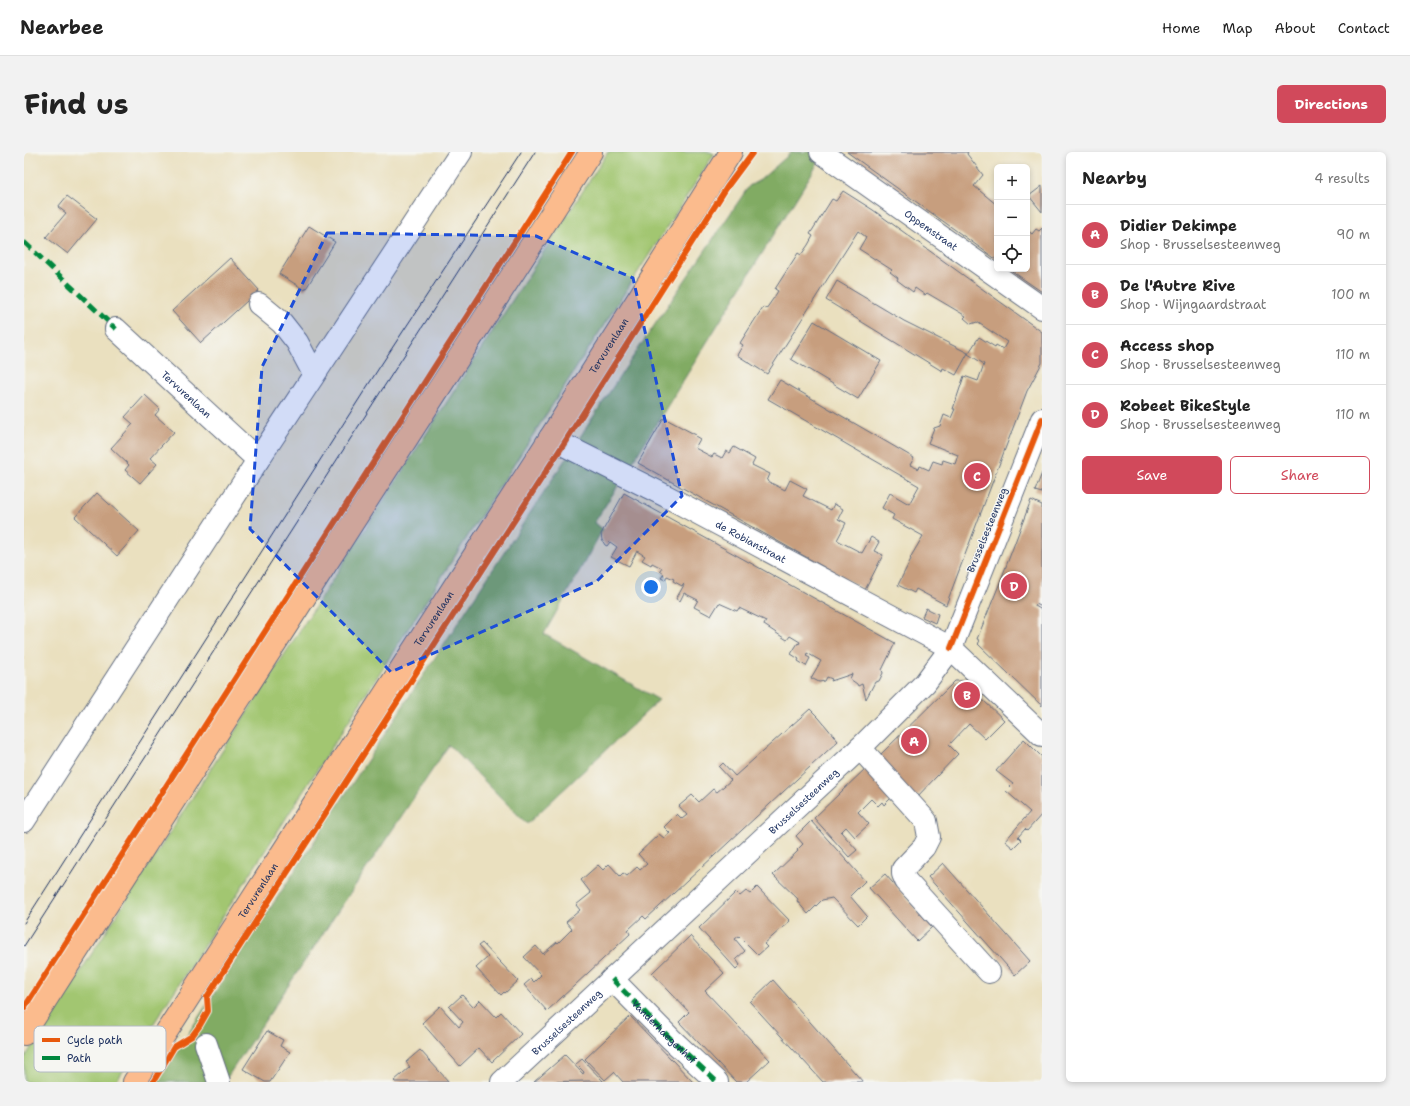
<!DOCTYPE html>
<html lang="en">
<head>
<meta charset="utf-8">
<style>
  :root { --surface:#fff; --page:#f2f2f2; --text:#222; --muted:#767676; --line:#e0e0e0; --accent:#d1495b }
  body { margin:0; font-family:"Shantell Sans",sans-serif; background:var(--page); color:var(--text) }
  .controls { position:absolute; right:12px; top:12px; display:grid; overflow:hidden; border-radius:6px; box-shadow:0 2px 6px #0003 }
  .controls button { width:36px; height:36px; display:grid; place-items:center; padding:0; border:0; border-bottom:1px solid var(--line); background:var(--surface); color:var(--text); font:20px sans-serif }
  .you { position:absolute; left:627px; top:435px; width:14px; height:14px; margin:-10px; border:3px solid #fff; border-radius:50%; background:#1a73e8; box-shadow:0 0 0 6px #1a73e833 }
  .badge { display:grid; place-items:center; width:26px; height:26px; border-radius:50%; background:var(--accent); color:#fff; font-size:13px; font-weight:700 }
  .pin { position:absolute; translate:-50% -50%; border:2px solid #fff; box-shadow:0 1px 4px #0006 }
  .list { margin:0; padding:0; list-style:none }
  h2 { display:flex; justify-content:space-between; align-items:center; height:52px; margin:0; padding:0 16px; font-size:17px }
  h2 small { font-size:13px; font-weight:400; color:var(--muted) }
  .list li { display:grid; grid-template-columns:26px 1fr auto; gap:12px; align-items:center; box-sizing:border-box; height:60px; padding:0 16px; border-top:1px solid var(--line) }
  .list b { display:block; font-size:15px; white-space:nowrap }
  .list p { margin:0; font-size:13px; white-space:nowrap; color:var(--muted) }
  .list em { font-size:13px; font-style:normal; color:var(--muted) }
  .actions { display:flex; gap:8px; padding:12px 16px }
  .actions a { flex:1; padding:9px 0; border:1px solid var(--accent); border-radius:6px; text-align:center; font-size:14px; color:var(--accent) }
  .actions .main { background:var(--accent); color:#fff }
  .icon { flex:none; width:22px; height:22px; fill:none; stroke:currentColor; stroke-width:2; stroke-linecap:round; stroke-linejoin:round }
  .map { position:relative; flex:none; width:1018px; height:930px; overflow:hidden; border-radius:6px }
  header { display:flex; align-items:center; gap:24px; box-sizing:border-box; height:56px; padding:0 20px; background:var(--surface); border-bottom:1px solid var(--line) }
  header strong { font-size:19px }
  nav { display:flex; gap:22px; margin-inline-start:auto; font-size:14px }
  .intro { display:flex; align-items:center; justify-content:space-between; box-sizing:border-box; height:96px; padding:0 24px }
  h1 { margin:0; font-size:28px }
  .button { padding:10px 18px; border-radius:6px; background:var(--accent); color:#fff; font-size:14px; font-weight:700 }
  main { display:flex; gap:24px; padding:0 24px }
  aside { flex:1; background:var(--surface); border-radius:6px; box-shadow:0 2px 6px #0003 }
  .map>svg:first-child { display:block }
  .green { fill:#a2c671; stroke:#5e7a68 }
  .forest { fill:#81ab63; stroke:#4e6d60 }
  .building { fill:#c79e7e }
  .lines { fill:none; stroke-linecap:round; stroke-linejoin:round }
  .minor-casing { stroke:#636d80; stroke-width:24 }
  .major-casing { stroke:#636d80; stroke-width:24 }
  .minor { stroke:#fff; stroke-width:22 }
  .major { stroke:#fbbb8d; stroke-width:22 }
  .tram { stroke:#1b2f5e; stroke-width:1 }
  .quiet { stroke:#00873e; stroke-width:5; stroke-dasharray:10 5; stroke-linecap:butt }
  .cycleway-casing { stroke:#f6f6f2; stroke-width:8 }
  .cycleway { stroke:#e8590c; stroke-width:6 }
  .marked { fill:#1d4ed8; fill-opacity:0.2; stroke:#1d4ed8; stroke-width:3; stroke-dasharray:8 5; stroke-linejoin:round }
  .labels { text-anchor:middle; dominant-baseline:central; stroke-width:3; stroke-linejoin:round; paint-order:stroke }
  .street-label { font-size:10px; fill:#1b2f5e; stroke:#f6f6f2 }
  .key { fill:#f6f6f2; stroke:#b4bac6; stroke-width:1 }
  .key-label { font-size:11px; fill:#1b2f5e }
</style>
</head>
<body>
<header>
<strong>Nearbee</strong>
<nav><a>Home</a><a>Map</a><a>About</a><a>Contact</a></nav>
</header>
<div class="intro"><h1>Find us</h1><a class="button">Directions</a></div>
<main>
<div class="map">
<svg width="1018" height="930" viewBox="0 0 1018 930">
  <rect width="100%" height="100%" fill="#f6f6f2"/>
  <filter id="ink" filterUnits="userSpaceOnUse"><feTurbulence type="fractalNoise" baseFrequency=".025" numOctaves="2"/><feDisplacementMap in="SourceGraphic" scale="8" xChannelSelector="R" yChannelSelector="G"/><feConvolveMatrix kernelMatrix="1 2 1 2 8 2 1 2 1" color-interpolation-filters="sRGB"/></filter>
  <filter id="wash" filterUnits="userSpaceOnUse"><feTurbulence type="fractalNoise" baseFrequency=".012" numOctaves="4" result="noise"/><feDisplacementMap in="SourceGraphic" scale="16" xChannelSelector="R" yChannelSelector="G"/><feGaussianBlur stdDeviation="0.9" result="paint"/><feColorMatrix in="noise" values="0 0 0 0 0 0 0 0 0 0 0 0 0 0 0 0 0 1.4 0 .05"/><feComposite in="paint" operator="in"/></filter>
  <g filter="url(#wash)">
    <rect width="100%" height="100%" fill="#eae0bf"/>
    <path class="green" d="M584,0h102l4,2 -598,928h-92v-23z"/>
    <path class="forest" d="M768,0h33l-209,337 -22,34 9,6 -59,105 115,66 -132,124 -78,-79 -225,337h-66l44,-70 422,-642 125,-184 11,-6z"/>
    <g id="blocks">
      <g class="building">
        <path d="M823,0h121l-1,2 16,21 -9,11 23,19v55z"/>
        <path d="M1018,34v26l-13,-16z"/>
        <path d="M819,39l30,19 169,122v31l-15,28 -81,214 -30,-16 -2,4 -16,-8 13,-26 -1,-1 13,-22 -31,-17 2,-4 -12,-7 8,-15 19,11 10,-18 -151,-87 12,-19 134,78 -4,7 9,4 1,-3 9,4 4,-9 9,3 1,-4 12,4 3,-9 -30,-12 6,-15 6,-2 4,-11 7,3 4,-9h-2l11,-33 14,5 6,-17 -16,-10 11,-17 16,10 1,-2 7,4 4,-7 -30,-20 -6,2 -7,-6 2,-2 -39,-23 -2,2 -10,-7 -2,4 -16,-12 1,-2 -8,-6 2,-2 -33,-21 7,-12 -8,-6 -91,143 -30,-19 6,-10 -3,-2 23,-36 3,2 7,-10 5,-8 -3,-2 23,-36 3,2 7,-10 5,-9 -3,-2 22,-35 4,2z"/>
        <path d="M43,44l30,23 -29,35 -22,-17 20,-24 -8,-6z"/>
        <path d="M285,74l26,16 -30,48 -26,-16z"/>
        <path d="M1018,76v64l-33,-23h18v-39l5,4 4,-5 3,2z"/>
        <path d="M206,106l29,32 -58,53 -29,-32z"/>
        <path d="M813,129l67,40 64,32 -12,22 -13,-7 -1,3 -116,-71z"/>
        <path d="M790,169l67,40 -23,38 -67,-40z"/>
        <path d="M121,243l15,14 -5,6 19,17 -24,26 7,6 -17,19 -15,-13 4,-5 -18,-17 22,-24 -8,-7z"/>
        <path d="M640,266l32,17 -1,1 5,3 -5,9 17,9 2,-3 8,4 4,-7 4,2 4,-6 21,12 -3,6 18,9 -3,7 18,9 5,-10 17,9 -4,7 28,14 3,-6 9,5 -5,10 8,4 -9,17 25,13 9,-16 8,5 -5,9 9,4 -18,35 -227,-127z"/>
        <path d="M1018,321v20l-7,-2z"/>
        <path d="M73,341l42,38 -22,25 -42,-39z"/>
        <path d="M600,341l271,150 -13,27 1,3 -4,8 -4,1 -9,17 -4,-15 -4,2 -1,-2 -7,-5 2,-5 -21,7 1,-2 -5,-2 -2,4 -6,1 -8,-4 10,-17 -14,-8 -1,3 4,2 -4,8 -8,-5 1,-2 -8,-5 7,-11 1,1 1,-2 -10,-6 -3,4 -23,-15 2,-4 -27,-13 -2,3 -18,-8 -8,13 -17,-9 4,-7 -14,-7 -4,8 -4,-2 8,-14 -1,-1 -1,2 -9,-5 1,-2 -7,-3 -2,4 -4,-2 3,-4 -4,-3 2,-3 -10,-5 -1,2 -9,-5 3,-4 -8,-5 -8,15 -18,-9 6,-10 -7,-5 -3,4 -2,-1 -3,-5 -1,-6z"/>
        <path d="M1007,348l11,5v102l-6,-3 -1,2 7,4v96l-64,-62 1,-1 -1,-4h-1l22,-54z"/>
        <path d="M902,456l12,6 -3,9 -13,-6z"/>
        <path d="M931,529h8l41,39 -19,19 -16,-15 -20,21 9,9 -43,45 -38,-41z"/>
        <path d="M786,557l9,9 19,23 -192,178 -3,-3 -15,14 2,4 -83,77 -23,-26 7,-6 3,3 7,-7 -17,-18 12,-11 7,8 14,-12 1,1 14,-14 -6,-7 14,-12 -4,-5 15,-12 -10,-13 17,-15 5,5 6,-6 11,12 3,-3 4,3 10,-9 3,3 7,-6 -9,-10 21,-20 5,4 6,-5 -6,-6 13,-13 5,5 5,-4 -8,-9 13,-11 7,7 14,-13 4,3 14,-12 -12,-13 4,-4 12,13z"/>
        <path d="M1000,587l18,18v57l-15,17 -2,-2 -7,8 3,3 -8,8 -8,-7 25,-29 -24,-21 7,-7 -17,-13z"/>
        <path d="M844,614l27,28 -11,11 -2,-3 -4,4 -7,-7 -13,13 11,12 -14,13 -9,-10 -5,5 16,18 -8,7 -35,-39z"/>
        <path d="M787,669l54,60 -15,15 17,20 -9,9 -26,-27 -10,2 -14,14 -11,-13 1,-2 -25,-24 25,-24 -1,-1 6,-6 -7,-8z"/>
        <path d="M919,711l87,98 -15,14 -87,-98z"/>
        <path d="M861,722l47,53 -15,14 -48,-53z"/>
        <path d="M733,735l33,34 -26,23 3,3 -9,8 -19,-19 -4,3 10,12 -9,8 4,6 -4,4 -37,-41 37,-36 4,4 6,-5 4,3z"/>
        <path d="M666,784l34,37 -19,18 65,69 -24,22h-10l-57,-60 10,-10 -37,-39z"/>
        <path d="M458,791l36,38 -13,12 -1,-1 -3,3 -25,-27 12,-11 -10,-11z"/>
        <path d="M749,828l90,102h-40l-73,-80z"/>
        <path d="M438,843l11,12 7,-7 16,17 5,-5 20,22 -29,28 -13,-14 -19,18 -38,-43 18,-17 19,21 4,-5 -14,-15z"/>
        <path d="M606,864l63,66h-70l-9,-10 -9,8 -20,-21z"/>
        <path d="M243,879l16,9 -3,6 10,6 -20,30h-5l-22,-13z"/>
        <path d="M396,898l29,32h-54l-1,-1 16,-14 -4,-5z"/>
        <path d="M541,903l18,19 1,-2 -8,-8 6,-5 22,23 -15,-1 -55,1z"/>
      </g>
    </g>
  </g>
  <g filter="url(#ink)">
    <use href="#blocks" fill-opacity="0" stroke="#636d80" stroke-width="1"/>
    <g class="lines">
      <g class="minor-casing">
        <g id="minor">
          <path id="s1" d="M797,0l221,156"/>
          <path d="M235,152l23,19 15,19 17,32"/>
          <path id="s2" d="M92,177l142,131"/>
          <path id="s3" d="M526,286l116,58 285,152 91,87"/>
          <path d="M836,596l66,73 3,16 -5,10 -21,22v5l3,7 83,91"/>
          <path d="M0,669l234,-361 203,-308"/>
          <path id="s4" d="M588,827l59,60 46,43"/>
          <path d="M182,892l13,38"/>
          <path id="s5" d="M478,930l358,-334 65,-65 26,-35 91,-229"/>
        </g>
      </g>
      <g class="major-casing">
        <g id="major">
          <path d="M0,882l567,-882"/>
          <path id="s6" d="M110,930l416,-644 181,-286"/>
        </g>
      </g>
      <use href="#minor" class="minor"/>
      <use href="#major" class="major"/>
      <g class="tram">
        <path d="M0,771l355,-555 142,-216"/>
        <path d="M0,794l511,-794"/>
      </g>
      <g class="quiet">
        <path d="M0,90l92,87"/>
        <path d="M588,827l59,60 46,43"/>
      </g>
      <g class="cycleway-casing">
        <g id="cycleway">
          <path d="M927,496l91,-229"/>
          <path d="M0,856l548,-856"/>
          <path d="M129,930l21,-35 18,-11 8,-11 8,-14 -1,-14 356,-552 164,-258 26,-35"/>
        </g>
      </g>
      <use href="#cycleway" class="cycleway"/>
    </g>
  </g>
  <path class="marked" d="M303,81l209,3 97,42 49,218 -85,85 -206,91 -141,-143 12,-162z"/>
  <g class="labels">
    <g class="street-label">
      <text stroke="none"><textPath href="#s1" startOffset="135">Oppemstraat</textPath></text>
      <text stroke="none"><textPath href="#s6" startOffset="876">Tervurenlaan</textPath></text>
      <text stroke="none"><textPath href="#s2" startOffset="96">Tervurenlaan</textPath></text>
      <text transform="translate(963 378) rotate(-68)">Brusselsesteenweg</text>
      <text stroke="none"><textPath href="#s3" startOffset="226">de Robianstraat</textPath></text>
      <text stroke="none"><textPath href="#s6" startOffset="552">Tervurenlaan</textPath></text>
      <text stroke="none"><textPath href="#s5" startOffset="412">Brusselsesteenweg</textPath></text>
      <text stroke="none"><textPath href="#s6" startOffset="228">Tervurenlaan</textPath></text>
      <text stroke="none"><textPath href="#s5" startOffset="88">Brusselsesteenweg</textPath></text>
      <text stroke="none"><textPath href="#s4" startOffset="74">Vanderhaegenhof</textPath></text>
    </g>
  </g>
  <rect x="10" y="874" width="132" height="46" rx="6" class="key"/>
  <rect x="18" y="886" width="18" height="4" fill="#e8590c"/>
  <rect x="18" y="904" width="18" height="4" fill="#00873e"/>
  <g class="key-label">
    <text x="43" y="892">Cycle path</text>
    <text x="43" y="910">Path</text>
  </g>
</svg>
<div class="controls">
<button>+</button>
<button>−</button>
<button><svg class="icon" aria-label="locate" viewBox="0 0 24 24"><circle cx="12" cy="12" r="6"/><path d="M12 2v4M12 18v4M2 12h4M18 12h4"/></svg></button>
</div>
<div class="you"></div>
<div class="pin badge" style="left:890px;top:589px">A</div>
<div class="pin badge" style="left:943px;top:543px">B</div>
<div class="pin badge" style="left:953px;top:324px">C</div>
<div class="pin badge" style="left:990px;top:434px">D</div>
</div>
<aside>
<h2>Nearby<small>4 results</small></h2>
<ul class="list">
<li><span class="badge">A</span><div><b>Didier Dekimpe</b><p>Shop · Brusselsesteenweg</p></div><em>90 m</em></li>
<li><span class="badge">B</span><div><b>De l'Autre Rive</b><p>Shop · Wijngaardstraat</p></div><em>100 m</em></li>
<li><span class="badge">C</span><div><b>Access shop</b><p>Shop · Brusselsesteenweg</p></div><em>110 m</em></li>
<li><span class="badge">D</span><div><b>Robeet BikeStyle</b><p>Shop · Brusselsesteenweg</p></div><em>110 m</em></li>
</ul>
<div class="actions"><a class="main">Save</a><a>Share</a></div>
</aside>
</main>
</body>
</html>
